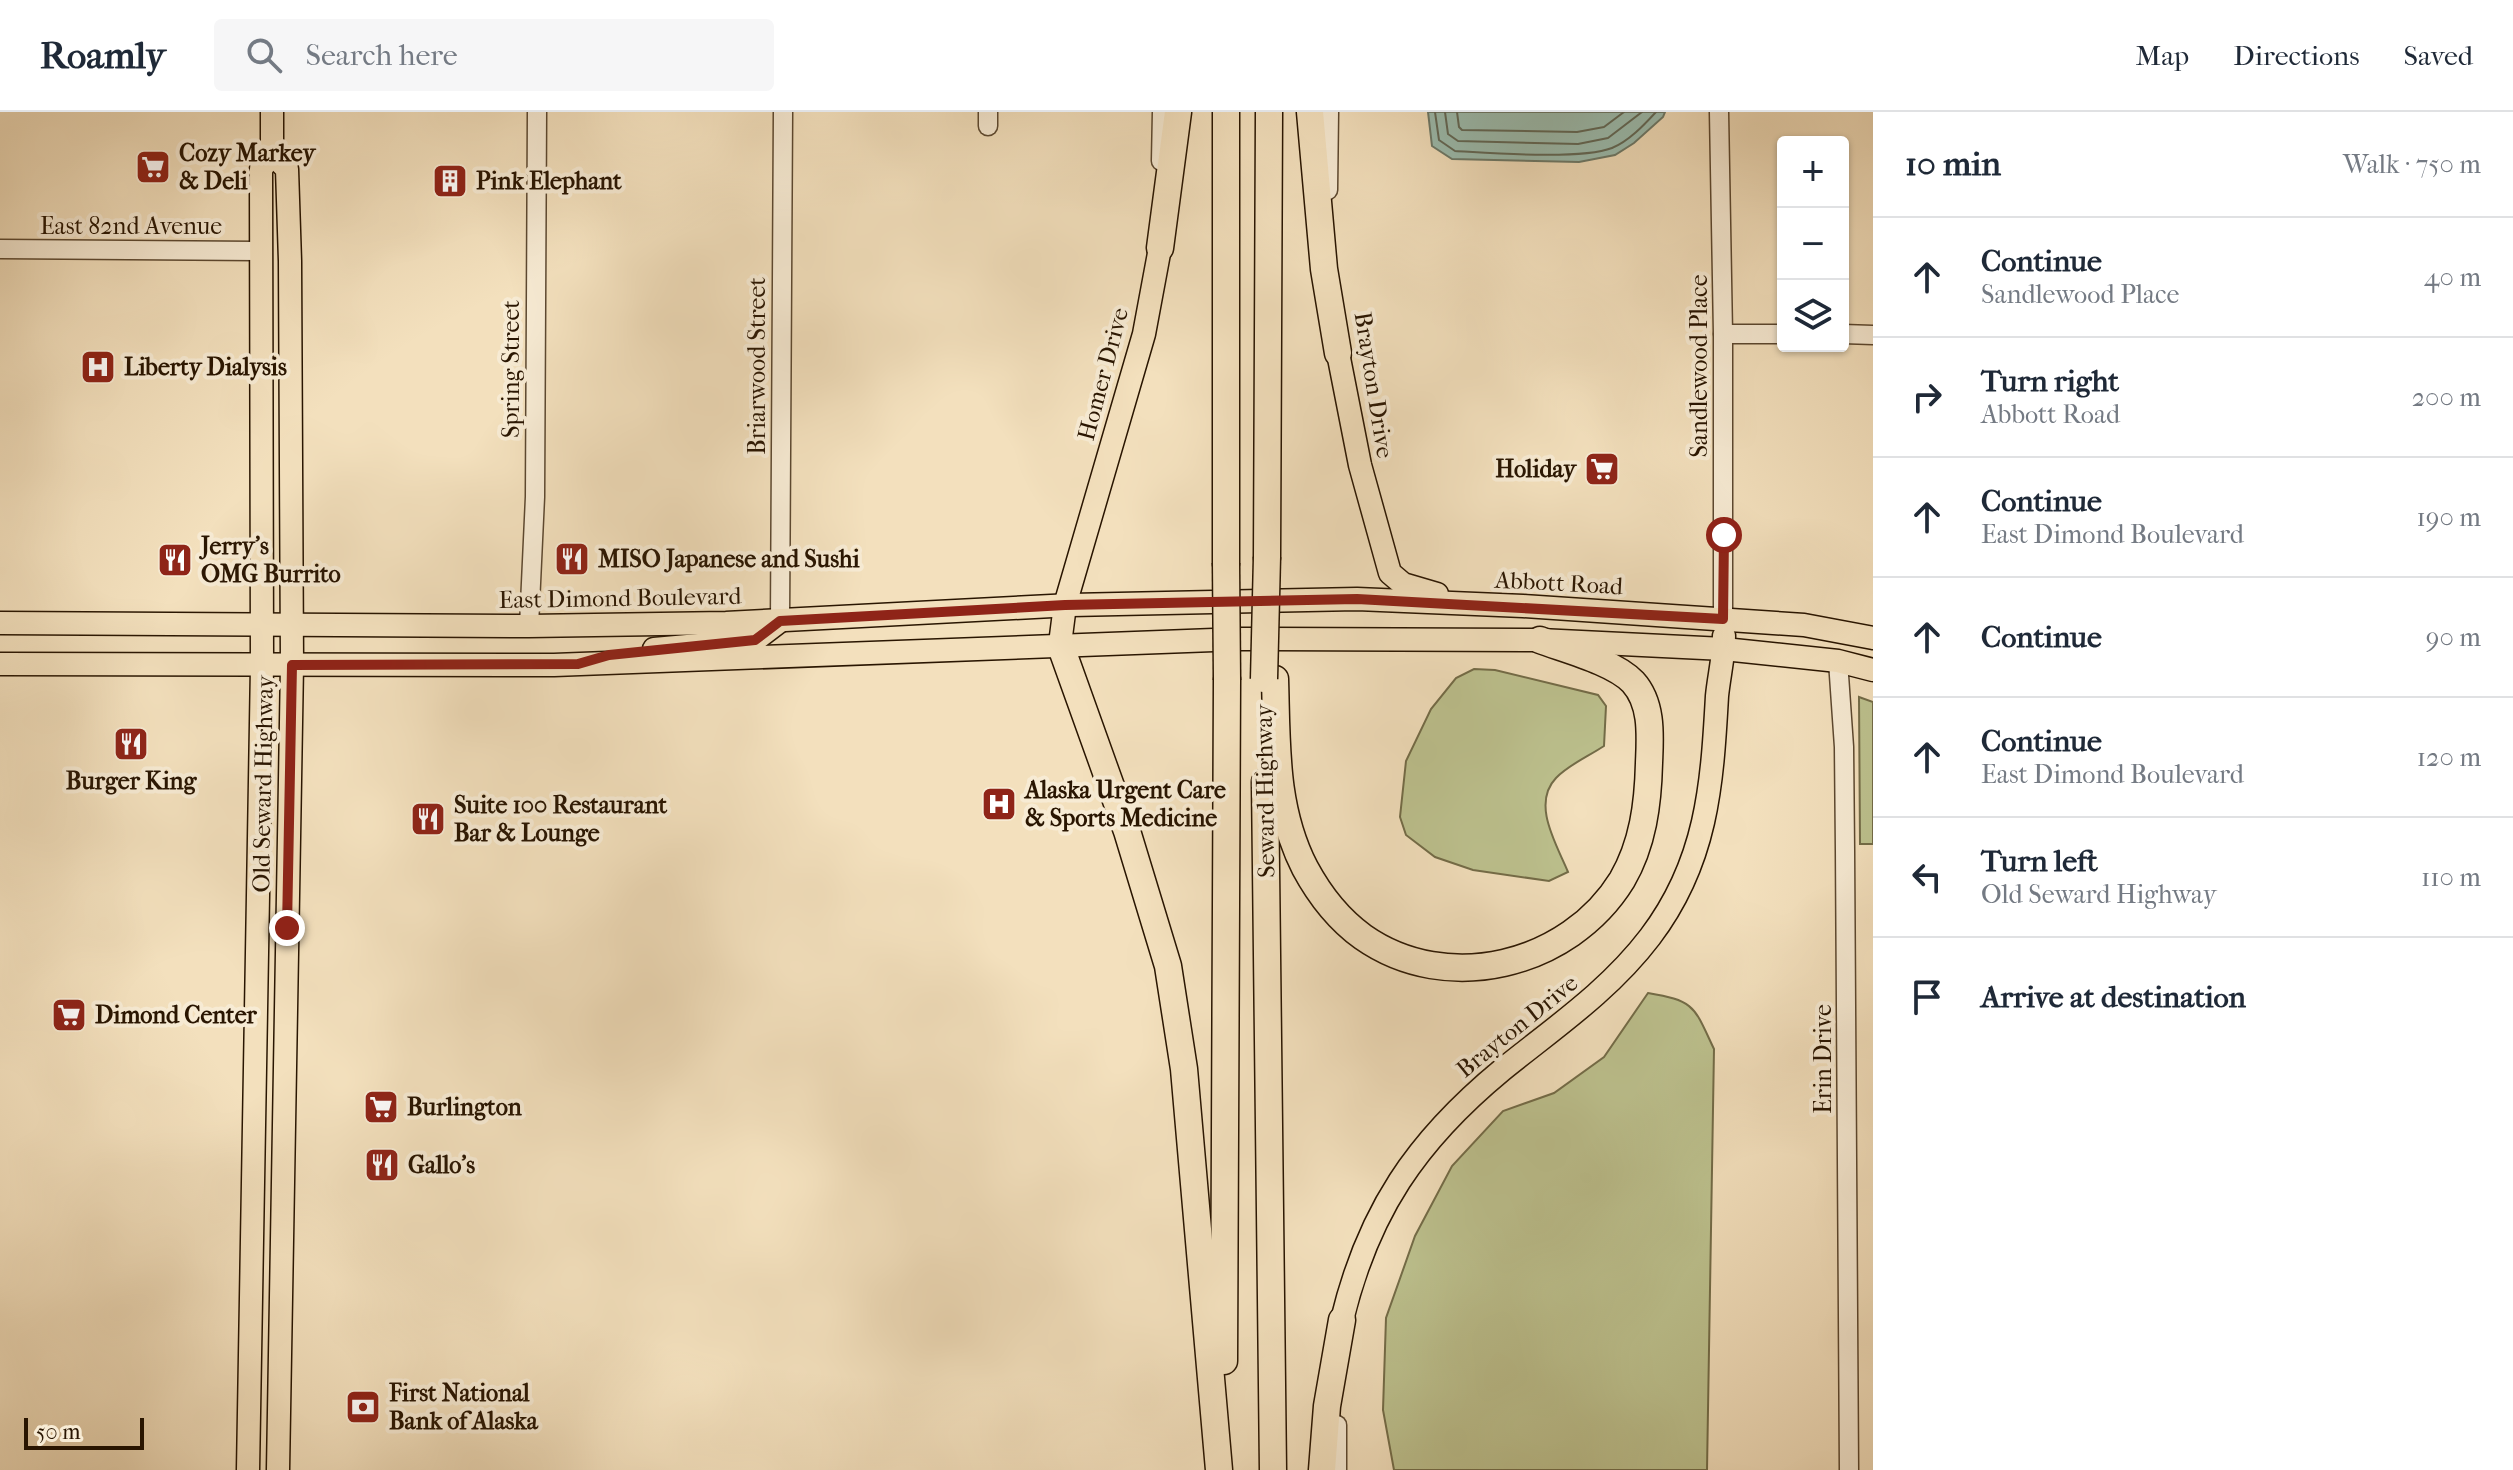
<!DOCTYPE html>
<html lang="en">
<head>
<meta charset="utf-8">
<style>
  :root { --surface:#fff; --page:#f6f6f7; --text:#1f2937; --muted:#747a83; --line:#e0e1e3 }
  body { margin:0; font-family:"IM FELL French Canon",serif; background:var(--page); color:var(--text) }
  .controls { position:absolute; right:24px; top:24px; display:grid; overflow:hidden; border-radius:8px; box-shadow:0 2px 6px #0004 }
  .controls button { width:72px; height:72px; display:grid; place-items:center; padding:0; border:0; border-bottom:2px solid var(--line); background:var(--surface); color:var(--text); font:40px sans-serif }
  .scale { position:absolute; left:24px; bottom:20px; width:120px; box-sizing:border-box; padding-left:8px; border:4px solid #291501; border-top:0; font-size:22px; line-height:28px; white-space:nowrap; color:#291501; -webkit-text-stroke:6px #f7ebd4; paint-order:stroke }
  .stop { position:absolute; width:24px; height:24px; margin:-18px; border:6px solid #8f2418; border-radius:50%; background:#fff }
  .stop.end { background:#8f2418; border-color:#fff; box-shadow:0 2px 8px #0008 }
  .list { margin:0; padding:0; list-style:none }
  h2 { display:flex; justify-content:space-between; align-items:center; height:104px; margin:0; padding:0 32px; font-size:34px }
  h2 small { font-size:26px; font-weight:400; color:var(--muted) }
  .list li { display:grid; grid-template-columns:52px 1fr auto; gap:24px; align-items:center; box-sizing:border-box; height:120px; padding:0 32px; border-top:2px solid var(--line) }
  .list b { display:block; font-size:30px; white-space:nowrap }
  .list p { margin:0; font-size:26px; white-space:nowrap; color:var(--muted) }
  .list em { font-size:26px; font-style:normal; color:var(--muted) }
  .icon { flex:none; width:44px; height:44px; fill:none; stroke:currentColor; stroke-width:2; stroke-linecap:round; stroke-linejoin:round }
  .map { position:relative; flex:none; width:1873px; height:1358px; overflow:hidden }
  header { display:flex; align-items:center; gap:48px; box-sizing:border-box; height:112px; padding:0 40px; background:var(--surface); border-bottom:2px solid var(--line) }
  header strong { font-size:38px }
  nav { display:flex; gap:44px; margin-inline-start:auto; font-size:28px }
  .search { width:560px; height:72px; background:var(--page); display:flex; align-items:center; gap:20px; box-sizing:border-box; padding:0 28px; border-radius:8px; color:var(--muted); font-size:30px }
  main { display:flex }
  aside { flex:1; background:var(--surface) }
  .map>svg:first-child { display:block }
  .green { fill:#bdc28f; stroke:#736c48; stroke-width:2 }
  .water { fill:#9bbdb0; stroke:#6d7a6a; stroke-width:2 }
  .lines { fill:none; stroke-linecap:round; stroke-linejoin:round }
  .shore { stroke:#626958; stroke-width:2 }
  .minor-casing { stroke:#5c4830; stroke-width:21 }
  .major-casing { stroke:#291501; stroke-width:25 }
  .highway-casing { stroke:#291501; stroke-width:29 }
  .minor { stroke:#f7ebd4; stroke-width:18 }
  .major { stroke:#f3e0bd; stroke-width:22 }
  .highway { stroke:#f3e0bd; stroke-width:26 }
  .highway-bridge-casing { stroke:#291501; stroke-width:29; stroke-linecap:butt }
  .highway-bridge { stroke:#f3e0bd; stroke-width:26 }
  .route { stroke:#8f2418; stroke-width:10 }
  .labels { text-anchor:middle; dominant-baseline:central; stroke-width:8; stroke-linejoin:round; paint-order:stroke }
  .poi-label { font-size:24px; font-weight:bold; fill:#291501; stroke:#f7ebd4; text-anchor:start }
  .street-label { font-size:24px; fill:#291501; stroke:#f7ebd4 }
</style>
</head>
<body>
<header>
<strong>Roamly</strong>
<div class="search"><svg class="icon" aria-label="search" viewBox="0 0 24 24"><circle cx="10" cy="10" r="6"/><path d="M15 15l6 6"/></svg>Search here</div>
<nav><a>Map</a><a>Directions</a><a>Saved</a></nav>
</header>
<main>
<div class="map">
<svg width="1873" height="1358" viewBox="0 0 1873 1358">
  <rect width="100%" height="100%" fill="#f3e0bd"/>
  <filter id="stains"><feTurbulence type="fractalNoise" baseFrequency=".0025" numOctaves="4"/><feColorMatrix values="0 0 0 0 .2 0 0 0 0 .09 0 0 0 0 .02 0 0 0 .5 -.17"/></filter>
  <radialGradient id="worn" r=".72"><stop offset=".6" stop-color="#630" stop-opacity="0"/><stop offset="1" stop-color="#630" stop-opacity=".3"/></radialGradient>
  <g class="green">
    <path d="M1474,557l21,1 103,25 8,11 -2,40c-15,10 -36,19 -48,32 -25,26 1,67 12,94l-19,9 -76,-11 -38,-13 -29,-22 -6,-18 6,-56 25,-52 25,-31z"/>
    <path d="M1859,585l14,5v142h-13z"/>
    <path d="M1648,881c48,8 46,14 66,56l-7,421h-313l-11,-60 3,-92 29,-82 37,-70 51,-55 51,-18 50,-36z"/>
  </g>
  <path class="water" d="M1428,0h237l-2,5 -29,26 -19,12 -36,7 -127,-3 -20,-13z"/>
  <g class="lines">
    <g class="shore">
      <path d="M1435,0l4,28 16,11c37,2 126,9 157,-3 17,-7 32,-23 44,-36"/>
      <path d="M1445,0l3,22 10,7 120,3 30,-6 34,-26"/>
      <path d="M1457,0l2,15 3,3 115,2 27,-5 20,-15"/>
    </g>
    <g class="minor-casing">
      <g id="minor">
        <path d="M988,0v14"/>
        <path d="M1719,0l4,222v285"/>
        <path d="M1161,49l1,-49"/>
        <path d="M1328,78l1,-78"/>
        <path d="M0,137l262,2"/>
        <path d="M1723,222h60"/>
        <path d="M1843,222l30,1"/>
        <path d="M780,509l3,-509"/>
        <path d="M529,514l6,-129 2,-385"/>
        <path d="M1838,549l6,86 1,103 4,620"/>
        <path d="M1337,1358v-45"/>
      </g>
    </g>
    <g class="major-casing">
      <g id="major">
        <path d="M272,42l15,15 3,92 2,404 -14,805"/>
        <path d="M1338,241l22,112 30,108 13,11 34,10"/>
        <path d="M0,511l529,3 197,-3 345,-18 286,-6 166,7 281,19 69,13"/>
        <path d="M1060,532l5,-39 79,-271 16,-86"/>
        <path d="M654,537l101,-9 25,-19"/>
        <path d="M0,552l554,1 686,-26 300,1 184,9 114,12 35,9"/>
        <path d="M1342,1208c26,-108 74,-179 160,-250 52,-42 107,-79 148,-133 57,-75 62,-151 67,-241 2,-20 7,-40 7,-60"/>
        <path d="M248,1358l14,-804 -1,-497 11,-15v-42"/>
      </g>
    </g>
    <g class="highway-casing">
      <g id="highway">
        <path d="M1226,0v451"/>
        <path d="M1310,0l14,157 14,84"/>
        <path d="M1160,136l18,-136"/>
        <path d="M1267,445l2,-445"/>
        <path d="M1060,532l67,187 41,135 16,103 35,401"/>
        <path d="M1275,567c2,65 -1,129 30,189 14,26 33,51 58,69 84,59 206,29 259,-57 21,-36 26,-76 27,-117 1,-26 4,-59 -16,-81 -19,-20 -66,-32 -93,-42"/>
        <path d="M1265,670l8,688"/>
        <path d="M1224,1249l3,-681"/>
        <path d="M1322,1358l5,-64 15,-86"/>
      </g>
    </g>
    <use href="#minor" class="minor"/>
    <use href="#major" class="major"/>
    <use href="#highway" class="highway"/>
    <g class="highway-bridge-casing">
      <g id="highway-bridge">
        <path d="M1226,451l1,117"/>
        <path d="M1264,567l3,-122"/>
      </g>
    </g>
    <use href="#highway-bridge" class="highway-bridge"/>
  </g>
  <g class="lines">
    <path class="route" d="M287,816l5,-263 286,-1 31,-9 146,-15 25,-19 285,-16 292,-6 366,20 1,-84"/>
  </g>
  <defs>
    <g id="supermarket-square" transform="scale(1.8)"><rect x="-9" y="-9" width="18" height="18" rx="4" fill="#8f2418" stroke="#f7ebd4"/><path d="M-6-5.5h2.5l.6 2H6L4.5 2H-2.5L-4.4-4H-6ZM-1.5 3.2a1.3 1.3 0 1 0 .1 0ZM3 3.2a1.3 1.3 0 1 0 .1 0Z" fill="#fff"/></g>
    <g id="building-square" transform="scale(1.8)"><rect x="-9" y="-9" width="18" height="18" rx="4" fill="#8f2418" stroke="#f7ebd4"/><path d="M-4-6H4V6H1V3H-1V6H-4ZM-2.5-4.3h1.7v1.8h-1.7ZM.8-4.3h1.7v1.8H.8ZM-2.5-1h1.7V.8h-1.7ZM.8-1h1.7V.8H.8Z" fill="#fff"/></g>
    <g id="hospital-square" transform="scale(1.8)"><rect x="-9" y="-9" width="18" height="18" rx="4" fill="#8f2418" stroke="#f7ebd4"/><path d="M-5-5h3v3.5h4V-5h3V5h-3V1.5h-4V5h-3Z" fill="#fff"/></g>
    <g id="restaurant-square" transform="scale(1.8)"><rect x="-9" y="-9" width="18" height="18" rx="4" fill="#8f2418" stroke="#f7ebd4"/><path d="M-5-6h1v4h1v-4h1v4h1v-4h1v5L-1.5 .5V6h-2V.5L-5-1ZM5-6V6H3V1.5H1.5Q1.5-4 5-6Z" fill="#fff"/></g>
    <g id="bank-square" transform="scale(1.8)"><rect x="-9" y="-9" width="18" height="18" rx="4" fill="#8f2418" stroke="#f7ebd4"/><path d="M-6-4H6V4H-6ZM0-2.3a2.3 2.3 0 1 0 0 4.6a2.3 2.3 0 1 0 0-4.6Z" fill="#fff"/></g>
  </defs>
  <g fill-rule="evenodd">
    <use href="#supermarket-square" x="153" y="55"/>
    <use href="#building-square" x="450" y="69"/>
    <use href="#hospital-square" x="98" y="255"/>
    <use href="#supermarket-square" x="1602" y="357"/>
    <use href="#restaurant-square" x="572" y="447"/>
    <use href="#restaurant-square" x="175" y="448"/>
    <use href="#restaurant-square" x="131" y="632"/>
    <use href="#hospital-square" x="999" y="692"/>
    <use href="#restaurant-square" x="428" y="707"/>
    <use href="#supermarket-square" x="69" y="903"/>
    <use href="#supermarket-square" x="381" y="995"/>
    <use href="#restaurant-square" x="382" y="1053"/>
    <use href="#bank-square" x="363" y="1295"/>
  </g>
  <g class="labels">
    <g class="poi-label">
      <text x="179" y="41">Cozy Markey<tspan x="179" dy="28">&amp; Deli</tspan></text>
      <text x="476" y="69">Pink Elephant</text>
      <text x="124" y="255">Liberty Dialysis</text>
      <text x="1576" y="357" text-anchor="end">Holiday</text>
      <text x="201" y="434">Jerry's<tspan x="201" dy="28">OMG Burrito</tspan></text>
      <text x="598" y="447">MISO Japanese and Sushi</text>
      <text x="131" y="669" text-anchor="middle">Burger King</text>
      <text x="1025" y="678">Alaska Urgent Care<tspan x="1025" dy="28">&amp; Sports Medicine</tspan></text>
      <text x="454" y="693">Suite 100 Restaurant<tspan x="454" dy="28">Bar &amp; Lounge</tspan></text>
      <text x="95" y="903">Dimond Center</text>
      <text x="407" y="995">Burlington</text>
      <text x="408" y="1053">Gallo's</text>
      <text x="389" y="1281">First National<tspan x="389" dy="28">Bank of Alaska</tspan></text>
    </g>
    <g class="street-label">
      <text x="131" y="114">East 82nd Avenue</text>
      <text transform="translate(757 254) rotate(-90)">Briarwood Street</text>
      <text transform="translate(1699 254) rotate(-90)">Sandlewood Place</text>
      <text transform="translate(511 257) rotate(-90)">Spring Street</text>
      <text transform="translate(1103 262) rotate(-75)">Homer Drive</text>
      <text transform="translate(1374 273) rotate(81)">Brayton Drive</text>
      <text transform="translate(1559 471) rotate(3)">Abbott Road</text>
      <text transform="translate(620 486) rotate(-1)">East Dimond Boulevard</text>
      <text transform="translate(263 672) rotate(-89)">Old Seward Highway</text>
      <text transform="translate(1265 679) rotate(-91)">Seward Highway</text>
      <text transform="translate(1517 914) rotate(-39)">Brayton Drive</text>
      <text transform="translate(1823 947) rotate(-90)">Erin Drive</text>
    </g>
  </g>
  <rect width="100%" height="100%" filter="url(#stains)"/>
  <rect width="100%" height="100%" fill="url(#worn)"/>
</svg>
<div class="controls">
<button>+</button>
<button>−</button>
<button><svg class="icon" aria-label="layers" viewBox="0 0 24 24"><path d="M12 4l9 5-9 5-9-5zM3 14l9 5 9-5"/></svg></button>
</div>
<div class="scale">50 m</div>
<div class="stop" style="left:1724px;top:423px"></div>
<div class="stop end" style="left:287px;top:816px"></div>
</div>
<aside>
<h2>10 min<small>Walk · 750 m</small></h2>
<ul class="list">
<li><svg class="icon" aria-label="ahead" viewBox="0 0 24 24"><path d="M12 20V5M6 11l6-6 6 6"/></svg><div><b>Continue</b><p>Sandlewood Place</p></div><em>40 m</em></li>
<li><svg class="icon" aria-label="right" viewBox="0 0 24 24"><path d="M7 20v-9h11M14 6l5 5-5 5"/></svg><div><b>Turn right</b><p>Abbott Road</p></div><em>200 m</em></li>
<li><svg class="icon" aria-label="ahead" viewBox="0 0 24 24"><path d="M12 20V5M6 11l6-6 6 6"/></svg><div><b>Continue</b><p>East Dimond Boulevard</p></div><em>190 m</em></li>
<li><svg class="icon" aria-label="ahead" viewBox="0 0 24 24"><path d="M12 20V5M6 11l6-6 6 6"/></svg><div><b>Continue</b></div><em>90 m</em></li>
<li><svg class="icon" aria-label="ahead" viewBox="0 0 24 24"><path d="M12 20V5M6 11l6-6 6 6"/></svg><div><b>Continue</b><p>East Dimond Boulevard</p></div><em>120 m</em></li>
<li><svg class="icon" aria-label="left" viewBox="0 0 24 24"><path d="M17 20v-9H6M10 6l-5 5 5 5"/></svg><div><b>Turn left</b><p>Old Seward Highway</p></div><em>110 m</em></li>
<li><svg class="icon" aria-label="arrive" viewBox="0 0 24 24"><path d="M6 21V4h12l-3 4 3 4H6"/></svg><div><b>Arrive at destination</b></div></li>
</ul>
</aside>
</main>
</body>
</html>
